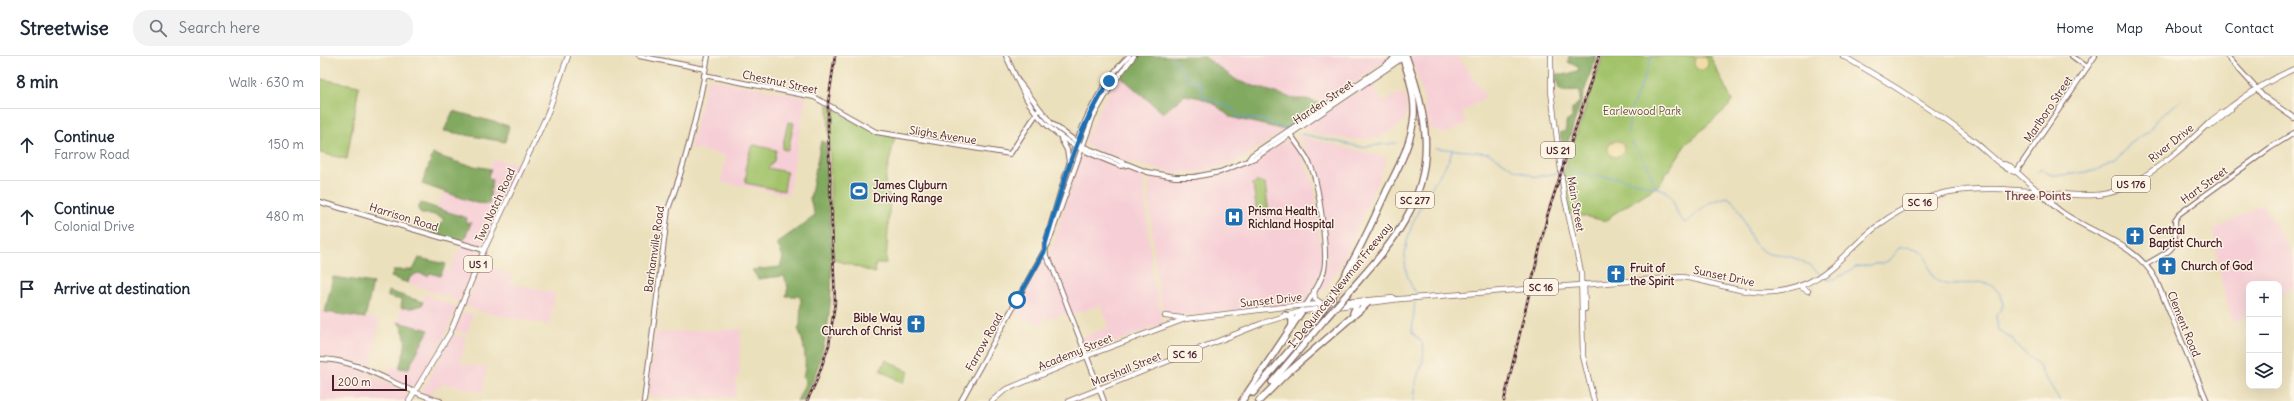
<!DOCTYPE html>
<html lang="en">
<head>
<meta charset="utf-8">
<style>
  :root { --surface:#fff; --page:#f2f2f3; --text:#1f2937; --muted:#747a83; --line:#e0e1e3 }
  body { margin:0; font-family:Delius,sans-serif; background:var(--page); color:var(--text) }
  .controls { position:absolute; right:12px; bottom:12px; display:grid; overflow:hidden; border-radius:8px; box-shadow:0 4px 16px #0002 }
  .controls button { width:36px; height:36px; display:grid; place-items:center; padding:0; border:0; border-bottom:1px solid var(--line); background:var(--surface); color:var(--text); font:20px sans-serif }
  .scale { position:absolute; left:12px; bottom:10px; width:75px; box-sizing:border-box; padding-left:4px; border:2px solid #4a1f2b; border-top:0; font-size:11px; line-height:14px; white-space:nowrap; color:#4a1f2b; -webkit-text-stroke:3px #fcf5e5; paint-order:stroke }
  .stop { position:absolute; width:12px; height:12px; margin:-9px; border:3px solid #1f6fb2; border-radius:50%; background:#fff }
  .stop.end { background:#1f6fb2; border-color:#fff; box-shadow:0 1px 4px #0008 }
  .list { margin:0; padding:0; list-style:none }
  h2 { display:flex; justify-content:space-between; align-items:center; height:52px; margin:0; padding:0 16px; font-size:17px }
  h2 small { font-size:13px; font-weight:400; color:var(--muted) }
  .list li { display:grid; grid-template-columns:26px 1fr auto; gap:12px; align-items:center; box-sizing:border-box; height:72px; padding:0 16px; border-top:1px solid var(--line) }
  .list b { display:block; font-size:15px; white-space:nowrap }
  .list p { margin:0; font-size:13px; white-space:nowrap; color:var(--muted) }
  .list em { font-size:13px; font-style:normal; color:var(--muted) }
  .icon { flex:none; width:22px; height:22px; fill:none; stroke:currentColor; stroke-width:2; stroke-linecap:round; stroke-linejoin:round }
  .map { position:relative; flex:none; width:1974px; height:345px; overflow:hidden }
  header { display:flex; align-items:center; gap:24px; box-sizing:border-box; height:56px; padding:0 20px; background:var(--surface); border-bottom:1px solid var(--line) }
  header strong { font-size:19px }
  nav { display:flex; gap:22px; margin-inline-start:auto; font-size:14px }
  .search { width:280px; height:36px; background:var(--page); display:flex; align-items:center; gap:10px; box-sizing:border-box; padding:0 14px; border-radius:16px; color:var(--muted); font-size:15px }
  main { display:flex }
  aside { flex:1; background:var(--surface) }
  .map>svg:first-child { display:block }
  .built { fill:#f6cfd6 }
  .green { fill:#a2c36b; stroke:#76714b }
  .forest { fill:#81a95f; stroke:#666445 }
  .sand { fill:#eeda9e; stroke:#9c7c64 }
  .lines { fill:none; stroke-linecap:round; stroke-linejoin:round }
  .stream { stroke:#709ed9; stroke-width:1 }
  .secondary-casing { stroke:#82635e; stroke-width:6 }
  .primary-casing { stroke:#82635e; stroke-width:6 }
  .highway-casing { stroke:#82635e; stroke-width:8 }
  .secondary { stroke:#fff; stroke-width:4 }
  .primary { stroke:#fff; stroke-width:4.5 }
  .highway { stroke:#fff; stroke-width:5.5 }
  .rail-casing { stroke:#4a1f2b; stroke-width:2.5 }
  .rail { stroke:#fcf5e5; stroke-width:1; stroke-dasharray:3; stroke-linecap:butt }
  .highway-bridge-casing { stroke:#82635e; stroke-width:8; stroke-linecap:butt }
  .highway-bridge { stroke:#fff; stroke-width:5.5 }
  .route { stroke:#1f6fb2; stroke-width:5 }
  .labels { text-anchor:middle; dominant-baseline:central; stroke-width:3; stroke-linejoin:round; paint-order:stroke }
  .shield { fill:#fcf5e5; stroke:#7f5f63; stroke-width:1 }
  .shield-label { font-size:10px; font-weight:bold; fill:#4a1f2b }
  .street-label { font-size:11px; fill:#4a1f2b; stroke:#fcf5e5 }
  .park-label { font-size:11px; fill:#64503e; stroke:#fcf5e5 }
  .poi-label { font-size:11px; font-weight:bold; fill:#4a1f2b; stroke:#fcf5e5; text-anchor:start }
  .neighbourhood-label { font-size:12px; font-weight:bold; fill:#825259; stroke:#fcf5e5 }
</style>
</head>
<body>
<header>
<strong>Streetwise</strong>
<div class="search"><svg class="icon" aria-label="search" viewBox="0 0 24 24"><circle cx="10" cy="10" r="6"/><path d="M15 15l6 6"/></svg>Search here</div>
<nav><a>Home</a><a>Map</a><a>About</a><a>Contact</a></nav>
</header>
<main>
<aside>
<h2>8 min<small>Walk · 630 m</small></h2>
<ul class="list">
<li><svg class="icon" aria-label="ahead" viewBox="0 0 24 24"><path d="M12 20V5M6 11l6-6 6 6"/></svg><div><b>Continue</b><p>Farrow Road</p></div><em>150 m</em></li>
<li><svg class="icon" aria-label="ahead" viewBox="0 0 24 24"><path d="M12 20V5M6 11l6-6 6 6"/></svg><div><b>Continue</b><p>Colonial Drive</p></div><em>480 m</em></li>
<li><svg class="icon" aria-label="arrive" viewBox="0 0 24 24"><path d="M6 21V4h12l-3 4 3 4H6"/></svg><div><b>Arrive at destination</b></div></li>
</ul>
</aside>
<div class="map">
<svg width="1974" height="345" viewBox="0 0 1974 345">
  <rect width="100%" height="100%" fill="#fcf5e5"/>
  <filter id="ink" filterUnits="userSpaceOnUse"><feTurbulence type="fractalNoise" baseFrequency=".025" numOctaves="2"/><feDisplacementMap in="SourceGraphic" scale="8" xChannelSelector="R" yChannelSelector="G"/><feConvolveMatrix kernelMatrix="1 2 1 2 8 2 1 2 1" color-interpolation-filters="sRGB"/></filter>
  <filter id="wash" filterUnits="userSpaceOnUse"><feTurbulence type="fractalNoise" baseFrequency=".012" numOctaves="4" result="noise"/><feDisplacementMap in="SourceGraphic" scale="16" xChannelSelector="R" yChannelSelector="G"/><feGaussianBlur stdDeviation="0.9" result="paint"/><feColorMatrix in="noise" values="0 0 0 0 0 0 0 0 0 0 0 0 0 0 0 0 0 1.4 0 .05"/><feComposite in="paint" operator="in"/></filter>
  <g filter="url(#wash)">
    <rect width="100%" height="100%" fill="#ebe0bc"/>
    <g class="built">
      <path d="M883,0h190l-63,44 -35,-1 -57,-18z"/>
      <path d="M1090,0h48l28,40 -24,17 4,10 -20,11 -17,-6 -7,-36z"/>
      <path d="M800,20l43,37 22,-18 16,3 15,7 14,12 55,13 -42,28 -36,13 -35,2 -36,-9 -46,-16 -4,-4v-6l20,-41z"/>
      <path d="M389,23l97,18 -17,98 -68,-13 5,-26 -36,-8 17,-68z"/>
      <path d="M1054,25l3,14 6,7 12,-7 10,-1 2,14 -2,11 -9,9 -17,10 -24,2 -34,-5 -19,-6z"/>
      <path d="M976,78l26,8 64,15 1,3 -44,102 -19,29 -7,-1 8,-18 2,-14 -6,-69 -6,-24z"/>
      <path d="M969,83l11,14 14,31 8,75 -1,13 -17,31 -134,14 -4,-2 -7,-19 -10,-95v-21l5,-2 31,3 25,-2 36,-13z"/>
      <path d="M766,99l57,22 10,103 10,39 -2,5 -73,29 -6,-16 27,-10 -8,-22 -29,10 -8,-1 -12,4 -1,-2 -13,9 -25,-11 30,-54 8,-10 30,-93z"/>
      <path d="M173,103l27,5v4l-37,78 -20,-3 8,-20h-5l-30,-14 7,-17 33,11 12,-27z"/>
      <path d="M1943,148l31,54v29l-15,9v-12h-30v30l-15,9 -9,-24 -12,-69z"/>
      <path d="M141,189l17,6 1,3 -19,46 -3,1 -49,-18 2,-6 8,-4 10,3 1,-3 10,3 4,-6 5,2z"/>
      <path d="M163,208l30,11 -3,8 45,10 -6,32 -73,-14 -10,-5z"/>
      <path d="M105,238l32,13 -13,30 -26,44 -4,5h-4l-22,-10 2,-10 18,3 20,-39 -30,-8 3,-14h11l10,-3z"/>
      <path d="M0,255l60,8 -9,46 -2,1 -25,-7 -24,-2z"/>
      <path d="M143,256l10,3 -6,19 -12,-3z"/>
      <path d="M421,273l-2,47 -3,1v20l-63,2 -25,-3 7,-64z"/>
      <path d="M136,279l10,2 -6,26 27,5 -4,25 -40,-10 -2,4 -5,-1 -5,10 -7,-2 -2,-4 30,-54z"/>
      <path d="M0,306l23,2 16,5 46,23 2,6 -2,3h-85z"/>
    </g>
    <g class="green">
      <path d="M1283,0h107l22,45 -3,5 -43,38 -27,41 -47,30 -5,6 -40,-8 -5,-37z"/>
      <path d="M0,23l39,7 -12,73 -27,-6z"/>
      <path d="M508,48l39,24 28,8 -9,40 -1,10 5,12 -4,65h-10l-1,10 -42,-14z"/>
      <path d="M468,66l6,1 -6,27 -6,-1z"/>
      <path d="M434,89l22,5 -2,11 -6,7 19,4 -3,19 -39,-8 2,-13 -2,-1 6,-22z"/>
      <path d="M936,126l9,1 4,31 -12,1 -4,-31z"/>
      <path d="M566,304l23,12 -6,11 -23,-13z"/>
    </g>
    <g class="forest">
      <path d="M818,0h65l35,25 57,18h12l15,5 -37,26 -55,-13 -14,-12 -15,-7 -16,-3 -22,18 -43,-37z"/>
      <path d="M1249,0h27l-32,98 -4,-21 6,-2v-9l6,-4v-9l8,-8v-11l-19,1 -2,-2 -4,-15h13l11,-4 -1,-3 -10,-5z"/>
      <path d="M133,55l56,15 -4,16 -61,-11z"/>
      <path d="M501,85l5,2c2,91 20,172 -22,258h-7l9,-19 -3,-5c5,-15 1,-34 -5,-49l2,-3 1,-26 -3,-3h-12l2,-9 -4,-11 -26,3 -6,-9 28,-3 3,-10 -6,-14 38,-27 -5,-17z"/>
      <path d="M113,98l30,10 28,5 -3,7 4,4 -3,24 -13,-1 -54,-19z"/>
      <path d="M101,147l46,15 -1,5h5l-8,20 -32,-10 12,-12v-3l-12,-4h-10l-3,-5z"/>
      <path d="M99,202l27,6 -6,12 -10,-3 -2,3 -10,-3 -8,4 -2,6 -17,-6 3,-7h19z"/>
      <path d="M13,221l40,6 -8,35 -40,-6z"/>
      <path d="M68,235l35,11 -1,3 -10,3h-11l1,-8 -14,-3z"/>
      <path d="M78,266l31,8 -21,39 -9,-1c6,-19 11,-29 -1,-46z"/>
    </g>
    <g class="sand">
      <circle cx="1381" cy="7" r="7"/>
      <circle cx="1296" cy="93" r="8"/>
    </g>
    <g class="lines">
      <g class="stream">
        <path d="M851,0l10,12 5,11 15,4 -1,8 3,5 30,13 6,8 25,3 18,8 6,-3"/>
        <path d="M1328,12l4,-12"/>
        <path d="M1312,51l15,-36"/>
        <path d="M978,77l63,14 35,-4"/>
        <path d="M1308,77l3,-24"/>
        <path d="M1311,85l18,27 6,18"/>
        <path d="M1115,92l54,5 25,16 22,8 21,-4"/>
        <path d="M1246,116l6,-1 13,4 35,3 44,12c13,7 10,29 22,33l23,-20 18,-6c19,11 16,34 30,49 11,11 21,8 34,11 11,3 21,9 29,17"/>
        <path d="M1716,116l7,-3 9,6h12l30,-4 21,-9 15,-18 19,-13 7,-11 25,-20"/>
        <path d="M1503,220l6,4 6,-1 21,-12 27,-4 6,-3 10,-12c37,-5 23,23 39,33 24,14 51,-17 66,22l-3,7 -5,5 2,15 14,8 7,11 18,14 23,38"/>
        <path d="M1095,236c-29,-44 12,-96 35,-134l2,-8"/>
        <path d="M1094,345l2,-19 7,-22 1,-10 -2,-8 -10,-10 3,-30"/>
      </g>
    </g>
  </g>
  <g filter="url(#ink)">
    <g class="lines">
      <g class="secondary-casing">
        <g id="secondary">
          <path d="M319,0l66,13"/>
          <path d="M686,0c8,16 14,32 23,47 22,35 55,49 92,63l6,-1"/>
          <path d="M1752,0l15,11"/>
          <path d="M1907,0l37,41 30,21"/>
          <path d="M384,19l110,22 62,35 134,22 29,-44"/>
          <path d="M699,26l32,41 31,23 65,26 28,5h19l26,-5 35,-14 149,-101"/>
          <path d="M968,75c8,12 19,24 24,38 7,18 16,83 12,101 -3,13 -11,24 -18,35"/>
          <path d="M741,83l6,11 2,12"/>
          <path d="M929,103l3,-4 147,-99"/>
          <path d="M1696,116l79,-116"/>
          <path d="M1719,136c8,7 15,15 24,21 32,22 74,31 93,67l51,121"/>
          <path d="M0,146l164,48"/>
          <path d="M730,205l54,140"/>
          <path d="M730,208l-4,-8 -1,-12c20,-64 34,-139 84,-188"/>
          <path d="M1827,208c26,-16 30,-12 28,-44l4,-6 91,-66 24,-15"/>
          <path d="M0,303c45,1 78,31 120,42"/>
          <path d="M324,345l24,-192c19,-48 31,-102 40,-153"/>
          <path d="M641,345l87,-157 45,-127 18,-31 23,-30"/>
        </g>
      </g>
      <g class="primary-casing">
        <g id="primary">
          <path d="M1231,0v35l13,104 17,77 2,84 11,45"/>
          <path d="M1523,0c47,27 89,53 132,86 9,7 31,30 41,30"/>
          <path d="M1887,70l6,-1 18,-16"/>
          <path d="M1683,108l7,2 29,26"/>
          <path d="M1732,148v-6l5,-4"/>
          <path d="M1264,228l1,25"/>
          <path d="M1479,230l9,5"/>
          <path d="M994,235l1,8 6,4"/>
          <path d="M845,260l17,2"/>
          <path d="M89,345l41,-68 34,-83 63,-135 21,-59"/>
          <path d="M672,345l13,-11 84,-35 96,-36 99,-12 110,-9"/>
          <path d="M749,345l194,-78 39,-12 98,-12 282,-22c30,4 59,18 91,15 53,-5 69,-40 107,-68 20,-15 45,-27 69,-32 33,-6 69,-2 103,1 23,2 49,6 71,-5 32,-15 62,-42 87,-66 7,-7 15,-10 22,-16 20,-15 39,-27 62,-37"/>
        </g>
      </g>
      <g class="highway-casing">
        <g id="highway">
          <path d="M1072,5l4,-5"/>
          <path d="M1027,238c20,-23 43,-47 58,-74 32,-55 22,-107 1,-164"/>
          <path d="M1013,239c21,-33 37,-67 53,-103 12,-24 26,-49 28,-77 1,-20 -5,-40 -12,-59"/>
          <path d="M1028,245l8,5 -3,7"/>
          <path d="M965,259l7,3v8"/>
          <path d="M952,326l54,-64"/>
          <path d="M933,337l63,-74"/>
          <path d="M922,345l60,-90"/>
          <path d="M939,345l27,-27 81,-70"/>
        </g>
      </g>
      <use href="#secondary" class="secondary"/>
      <use href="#primary" class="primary"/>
      <use href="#highway" class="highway"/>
      <g class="rail-casing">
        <g id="rail">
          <path d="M487,345l9,-19 13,-37 6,-43 -7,-175v-24l7,-47"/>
          <path d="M1184,345l44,-188 51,-157"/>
        </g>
      </g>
      <use href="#rail" class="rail"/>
      <g class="highway-bridge-casing">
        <g id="highway-bridge">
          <path d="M1006,262l21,-24"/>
          <path d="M996,263l17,-24"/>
        </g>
      </g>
      <use href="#highway-bridge" class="highway-bridge"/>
    </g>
  </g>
  <g class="lines" filter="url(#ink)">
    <path class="route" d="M697,244l28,-50v-6c17,-56 31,-113 64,-163"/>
  </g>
  <defs>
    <g id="stadium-square" transform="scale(1)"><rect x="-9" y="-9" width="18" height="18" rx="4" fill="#1f6fb2" stroke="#fcf5e5"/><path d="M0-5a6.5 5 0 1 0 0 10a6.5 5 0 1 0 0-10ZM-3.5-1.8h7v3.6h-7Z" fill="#fff"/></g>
    <g id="hospital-square" transform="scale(1)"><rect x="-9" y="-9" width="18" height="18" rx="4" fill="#1f6fb2" stroke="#fcf5e5"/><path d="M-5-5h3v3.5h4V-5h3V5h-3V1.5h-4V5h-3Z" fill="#fff"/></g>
    <g id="church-square" transform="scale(1)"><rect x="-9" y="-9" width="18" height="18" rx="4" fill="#1f6fb2" stroke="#fcf5e5"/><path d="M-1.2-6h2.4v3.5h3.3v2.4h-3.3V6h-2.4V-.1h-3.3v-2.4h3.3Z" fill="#fff"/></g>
  </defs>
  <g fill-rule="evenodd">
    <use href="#stadium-square" x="539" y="135"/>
    <use href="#hospital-square" x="914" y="161"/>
    <use href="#church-square" x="1815" y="180"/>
    <use href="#church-square" x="1847" y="210"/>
    <use href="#church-square" x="1296" y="218"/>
    <use href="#church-square" x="596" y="268"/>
  </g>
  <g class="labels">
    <g class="shield">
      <rect x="1221" y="86" width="34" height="16" rx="3"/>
      <rect x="1792" y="120" width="38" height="16" rx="3"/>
      <rect x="1076" y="136" width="38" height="16" rx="3"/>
      <rect x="1583" y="138" width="34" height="16" rx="3"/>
      <rect x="144" y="200" width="28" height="16" rx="3"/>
      <rect x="1204" y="223" width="34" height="16" rx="3"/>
      <rect x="848" y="290" width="34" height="16" rx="3"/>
    </g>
    <g class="shield-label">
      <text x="1238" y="94">US 21</text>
      <text x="1811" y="128">US 176</text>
      <text x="1095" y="144">SC 277</text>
      <text x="1600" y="146">SC 16</text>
      <text x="158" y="208">US 1</text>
      <text x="1221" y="231">SC 16</text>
      <text x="865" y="298">SC 16</text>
    </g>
    <g class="street-label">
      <text transform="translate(460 26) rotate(12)">Chestnut Street</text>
      <text transform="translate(1003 46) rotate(-34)">Harden Street</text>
      <text transform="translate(1728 53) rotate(-56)">Marlboro Street</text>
      <text transform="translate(623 79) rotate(9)">Slighs Avenue</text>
      <text transform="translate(1851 87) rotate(-39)">River Drive</text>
      <text transform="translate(1884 129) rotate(-36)">Hart Street</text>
      <text transform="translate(1256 148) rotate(80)">Main Street</text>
      <text transform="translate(175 149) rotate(-65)">Two Notch Road</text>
      <text transform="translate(84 161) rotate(17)">Harrison Road</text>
      <text transform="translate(334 193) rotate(-82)">Barhamville Road</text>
      <text transform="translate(1404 220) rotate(12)">Sunset Drive</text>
      <text transform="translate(1020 229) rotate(-51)">I. DeQuincey Newman Freeway</text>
      <text transform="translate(951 244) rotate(-6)">Sunset Drive</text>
      <text transform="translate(1864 268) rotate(68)">Clement Road</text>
      <text transform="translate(664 286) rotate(-61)">Farrow Road</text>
      <text transform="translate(755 296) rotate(-22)">Academy Street</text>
      <text transform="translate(806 313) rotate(-22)">Marshall Street</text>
    </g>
    <g class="park-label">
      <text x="1322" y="55">Earlewood Park</text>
    </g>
    <g class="poi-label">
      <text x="553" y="129">James Clyburn<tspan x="553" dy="13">Driving Range</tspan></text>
      <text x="928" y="155">Prisma Health<tspan x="928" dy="13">Richland Hospital</tspan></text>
      <text x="1829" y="174">Central<tspan x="1829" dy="13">Baptist Church</tspan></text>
      <text x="1861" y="210">Church of God</text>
      <text x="1310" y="212">Fruit of<tspan x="1310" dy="13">the Spirit</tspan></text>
      <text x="582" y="262" text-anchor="end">Bible Way<tspan x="582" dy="13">Church of Christ</tspan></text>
    </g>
    <g class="neighbourhood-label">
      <text x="1718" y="139">Three Points</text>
    </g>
  </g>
</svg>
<div class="controls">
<button>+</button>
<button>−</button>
<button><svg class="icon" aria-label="layers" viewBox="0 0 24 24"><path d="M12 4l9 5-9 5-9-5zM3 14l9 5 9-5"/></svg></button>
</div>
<div class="scale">200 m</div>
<div class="stop" style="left:697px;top:244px"></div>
<div class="stop end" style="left:789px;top:25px"></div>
</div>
</main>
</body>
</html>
